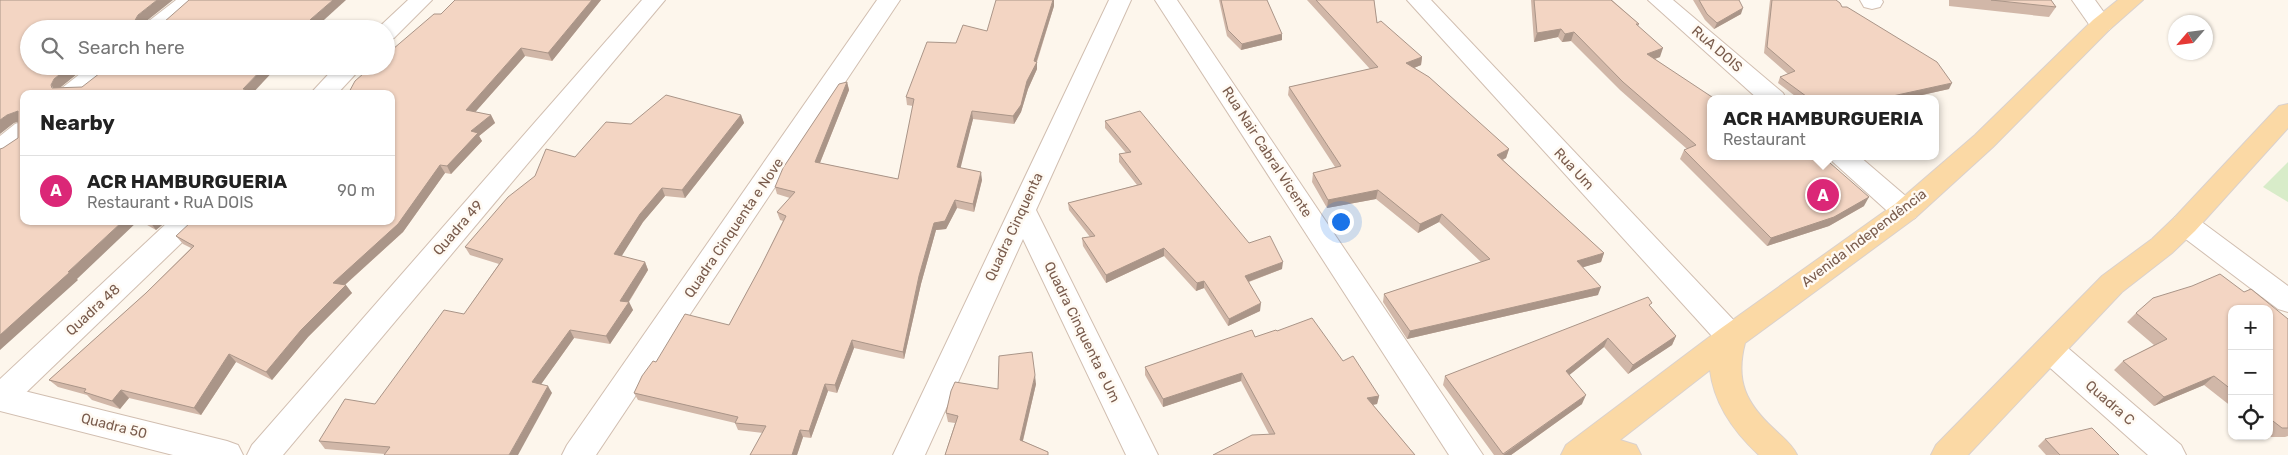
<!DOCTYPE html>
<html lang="en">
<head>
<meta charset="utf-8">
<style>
  :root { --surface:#fff; --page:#f2f2f2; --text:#222; --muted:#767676; --line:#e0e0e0; --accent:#db2777 }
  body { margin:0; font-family:Rubik,sans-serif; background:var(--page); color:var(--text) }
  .controls { position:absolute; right:15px; bottom:15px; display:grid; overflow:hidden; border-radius:10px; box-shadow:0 1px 4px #0004 }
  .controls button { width:45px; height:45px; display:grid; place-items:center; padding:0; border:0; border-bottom:1px solid var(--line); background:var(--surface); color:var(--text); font:25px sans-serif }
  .compass { position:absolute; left:2168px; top:15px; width:45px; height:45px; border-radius:50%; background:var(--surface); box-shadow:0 1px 4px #0004; rotate:242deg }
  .you { position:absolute; left:1340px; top:221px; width:18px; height:18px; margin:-12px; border:4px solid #fff; border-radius:50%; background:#1a73e8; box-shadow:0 0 0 8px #1a73e833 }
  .badge { display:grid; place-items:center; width:32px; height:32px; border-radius:50%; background:var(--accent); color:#fff; font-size:16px; font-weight:700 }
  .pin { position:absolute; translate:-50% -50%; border:2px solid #fff; box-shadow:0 1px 5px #0006 }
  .popup { position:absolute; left:1707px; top:95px; width:232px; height:65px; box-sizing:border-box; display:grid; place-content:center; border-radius:10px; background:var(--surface); filter:drop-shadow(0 1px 4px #0005); font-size:16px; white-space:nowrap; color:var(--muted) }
  .popup b { font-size:19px; color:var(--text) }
  .popup::after { content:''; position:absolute; left:50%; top:100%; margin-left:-10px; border:10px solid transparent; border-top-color:var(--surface) }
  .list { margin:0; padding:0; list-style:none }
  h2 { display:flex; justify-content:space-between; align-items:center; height:65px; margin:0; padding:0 20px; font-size:21px }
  h2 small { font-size:16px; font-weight:400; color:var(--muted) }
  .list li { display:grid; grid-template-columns:32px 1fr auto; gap:15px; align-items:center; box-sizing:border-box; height:70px; padding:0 20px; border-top:1px solid var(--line) }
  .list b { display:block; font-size:19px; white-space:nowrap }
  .list p { margin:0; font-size:16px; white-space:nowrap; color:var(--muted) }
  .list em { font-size:16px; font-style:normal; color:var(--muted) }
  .icon { flex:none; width:28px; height:28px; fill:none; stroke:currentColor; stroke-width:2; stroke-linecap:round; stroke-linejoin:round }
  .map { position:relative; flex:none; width:2288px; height:455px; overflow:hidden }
  .search { position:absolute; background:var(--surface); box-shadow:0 1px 4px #0004; left:20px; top:20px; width:375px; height:55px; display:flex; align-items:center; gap:12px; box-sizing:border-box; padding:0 18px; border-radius:28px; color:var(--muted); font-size:19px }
  .panel { position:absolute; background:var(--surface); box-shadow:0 1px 4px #0004; left:20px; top:90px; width:375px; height:135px; border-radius:10px }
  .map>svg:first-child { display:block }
  .green { fill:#d8ecc9 }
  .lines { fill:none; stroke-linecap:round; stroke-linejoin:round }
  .minor-casing { stroke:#d1beb0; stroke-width:2 }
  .tertiary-casing { stroke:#d1beb0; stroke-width:2 }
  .primary-casing { stroke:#dad1cd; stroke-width:2 }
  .minor { fill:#fff; fill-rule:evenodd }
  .tertiary { fill:#fff; fill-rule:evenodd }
  .primary { fill:#fbd9a5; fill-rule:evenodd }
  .wall { fill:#d1b7a8 }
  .shaded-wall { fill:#aa9588 }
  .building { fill:#f3d5c3; stroke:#aa9588 }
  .labels { text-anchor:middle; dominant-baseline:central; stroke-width:5; stroke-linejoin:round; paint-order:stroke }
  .street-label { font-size:14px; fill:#7a5c4d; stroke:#fffaf3 }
</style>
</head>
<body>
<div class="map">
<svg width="2288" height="455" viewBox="0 0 2288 455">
  <rect width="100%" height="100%" fill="#fdf6ec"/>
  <path class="green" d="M2288,162v40l-25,-15z"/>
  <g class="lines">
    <g class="minor-casing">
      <g id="minor">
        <path d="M176,0h25l-33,29h-27l4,-5z"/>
        <path d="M408,0h24l-38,38 -8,2v-11h-9z"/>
        <path d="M642,0h23l-382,455h-36l5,-10z"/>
        <path d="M877,0h23l-304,455h-34l5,-10z"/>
        <path d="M1109,0h22l-95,210 122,245h-32l-103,-216 -98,216h-32z"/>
        <path d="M1155,0h22l306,455h-34z"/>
        <path d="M1407,0h24l311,329 4,8 -4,8 -11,4 -11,-4z"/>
        <path d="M1648,0h25l110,93 3,6h-28z"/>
        <path d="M1860,0h22l1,2 -3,5 -8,2 -8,-2z"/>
        <path d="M2072,0h23l18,25 -4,5 -8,2 -8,-2z"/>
        <path d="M90,66h28l-3,6 -28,22h-28l3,-6z"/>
        <path d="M336,66h27l-26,28h-27z"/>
        <path d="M24,121v23l-15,11 -9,3v-22l15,-12z"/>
        <path d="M1829,156h30l56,48 4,7 -4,7 -10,3 -10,-3 -62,-56z"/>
        <path d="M2185,214l10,3 93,69v26l-10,-3 -103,-78 -4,-7 4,-7z"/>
        <path d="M169,221h32l-4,7 -186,179 -11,4v-32z"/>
        <path d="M2050,338l11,4 120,103 5,10h-38l-109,-97 -4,-8 4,-8z"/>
      </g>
    </g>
    <g class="tertiary-casing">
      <path id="tertiary" d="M0,385l227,56 11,4 5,10h-70l-173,-44z"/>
    </g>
    <g class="primary-casing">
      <g id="primary">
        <path d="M2118,0h25l-34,30 -116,117 -78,71 -170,125c-10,38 1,60 29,86 9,9 18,15 23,26h-38c-25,-23 -45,-51 -49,-85l-90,70 16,5 5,10h-80l5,-10 154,-116 175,-125 80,-69 118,-115z"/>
        <path d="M2288,104v24l-93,103 -23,22 -50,39 -154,163h-37l5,-10 166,-169 50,-37 23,-22 104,-111z"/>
      </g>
    </g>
    <use href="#minor" class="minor"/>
    <use href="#tertiary" class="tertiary"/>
    <use href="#primary" class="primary"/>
  </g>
  <g class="wall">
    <path d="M455,0h146l-49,61 -27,-5 -50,56 16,3 4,8 -16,13 3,5 -31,33 -6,-1 -42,59 -58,53 7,8 -44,44 -36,43 -36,-18 -35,53 -72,-17 -9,11 -28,-9 -5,-5 -29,-8 -9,-7 97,-87 45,-45 -8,-4 -7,-8 215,-15 50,-207z"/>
    <path d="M1219,0h48l15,40 -41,10 -14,-14z"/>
    <path d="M1307,0h67l3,23 45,34 -1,8 -7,3 95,81 -3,9 -3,2 101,93 -3,9 -18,5 15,28 -191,44 -24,-37 1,-8 97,-32 -42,-40 -21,11 -42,-34 -49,9 -15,-26 1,-9 22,-6 -47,-72 1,-8 81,-18z"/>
    <path d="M1531,0h81l27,24 -1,2 22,31 -5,2 209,147 -35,20 -62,20 -87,-87 4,-9 3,-1 -67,-59 -49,-49 -9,1 -4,-5 -24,5z"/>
    <path d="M1693,0h46l2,14 -27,15 -9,-9z"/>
    <path d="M1770,0h66l6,7 107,82 -45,10h-105l-21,-16 2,-6 8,-3 -24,-21z"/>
    <path d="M1949,0h102l5,7 -7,10 -100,-11z"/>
    <path d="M1054,6l-17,56v7l-9,20 -7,23 -7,12 -41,-5 -13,48 22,13 -8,32 -17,-4 -11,21 -10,1 -15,54 -17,75 -50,-11 -17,45 -9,-2 -17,47 -8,-1 -6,18h-47l13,-22 -25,-3 -3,-7 -97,-23 -4,-7 22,-31 73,-37 32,-59 22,-45 -3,-1 -3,-8 13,-14 -13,-4 -2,-7 72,-105 2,8 -29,73 78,16 15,-73 -6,-1 -1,-8 50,-54z"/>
    <path d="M741,115l3,8 -59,75 -20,-2 -22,26 -22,34 24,6 3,8 -19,32 4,8 -23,34 -36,-6 -33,46 11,9 -167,61 -60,-5 -6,-8 56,-37 89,-90 35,-50 -29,-9 -5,-8 110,-90 56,-33z"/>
    <path d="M1105,121l144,122 33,26 -33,13 11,29 -32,15 -24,-38 -8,3 -32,-35 -58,27 -23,-37 -1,-8 8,-1 -21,-27 -1,-7 69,-18 -18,-23v-8l7,-1 -21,-25z"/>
    <path d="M140,221h27l-11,9z"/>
    <path d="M2244,292l44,27v117l-3,1h-14l-2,-1v-127h-37v98l-28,-22 -50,21 -40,-36 9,-9 31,-16 -27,-23 9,-9z"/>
    <path d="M1650,306l26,30 -4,9 -44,29 -24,-27 -35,28 13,29 -71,51h-17l-51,-70 2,-9z"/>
    <path d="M1277,331l66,30 36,35 -2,8 -4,1 42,50 -146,-21 -28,-53 -78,26 -18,-32v-8z"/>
    <path d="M1036,384l-13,57 25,11v3h-103l10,-32 -7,-1 -2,-9 52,-24z"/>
    <path d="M2045,439l74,16h-73l-8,-9z"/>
  </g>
  <g class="shaded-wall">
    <path d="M157,0h16l-29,23 -10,-1 4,-7z"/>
    <path d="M333,0h13l-32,29h-12l9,-10z"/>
    <path d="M592,0h9l-49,61 -4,-8z"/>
    <path d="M1053,0h1v6l-18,57 1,-1v7l-9,20 -7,23 -7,12 -1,-8 14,-35z"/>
    <path d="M1743,8l-2,6 -27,15 3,-6z"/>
    <path d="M1561,29l-3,8 -24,5 3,-9z"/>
    <path d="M1574,32l-3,9 -9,1 3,-8z"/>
    <path d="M1282,34v6l-41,10 1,-6z"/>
    <path d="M521,48l4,8 -55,62 -4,-8z"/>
    <path d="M1663,48l-3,9 -16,5 3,-8z"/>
    <path d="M1422,57l-1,8 -17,7 2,-9z"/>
    <path d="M70,66h17l-26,21 -4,6 -6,-8 3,-6z"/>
    <path d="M265,66h13l-26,28 -9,-5z"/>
    <path d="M847,82l2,8 -32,80 -2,-8z"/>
    <path d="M1952,83l-3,6 -45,10h-25z"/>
    <path d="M18,111l6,9 -10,3 -14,11v-14l7,-5z"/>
    <path d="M972,111l1,8 -14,55 -2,-7z"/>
    <path d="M491,115l4,8 -16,13 3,5 -31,33 -4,-8 24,-35z"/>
    <path d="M741,115l3,8 -59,75 -3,-8z"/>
    <path d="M1509,149l-3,9 -12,5 3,-8z"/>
    <path d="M440,165l5,8 -42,59 -65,59 -5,-8z"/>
    <path d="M981,172l1,8 -8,32 -1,-8z"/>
    <path d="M662,188l3,8 -22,26 -25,40 -4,-8 26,-40z"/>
    <path d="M1378,190l-2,9 -49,9 1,-8z"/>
    <path d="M1869,197l-5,9 -35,20 -62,20 4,-8z"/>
    <path d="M955,200l2,8 -11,21 -10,1 -15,54 -17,75 -1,-7 16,-76 15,-53z"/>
    <path d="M1442,214l-3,8 -21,11 2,-9z"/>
    <path d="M123,221h15l-61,58 1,1 -78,70v-15z"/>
    <path d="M151,221h16l-11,9 -6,-8z"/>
    <path d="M1164,248v8l-58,27v-8z"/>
    <path d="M1604,253l-3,9 -27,8 3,-9z"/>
    <path d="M645,262l3,8 -24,39 -4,-8z"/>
    <path d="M1283,262l-1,7 -37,14v-7z"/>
    <path d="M1204,281v7l-8,3 1,-8z"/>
    <path d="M346,285l6,8 -44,44 -36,43 -6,-8 35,-42z"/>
    <path d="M1601,287l-3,8 -191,44 3,-8z"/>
    <path d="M629,302l4,8 -23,34 -4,-8z"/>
    <path d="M1261,303l-1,8 -32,15 1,-7z"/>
    <path d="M570,330l4,8 -37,52 -5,-8z"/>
    <path d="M1676,336l-4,9 -44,29 5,-9z"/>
    <path d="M1608,338l-4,9 -42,34 4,-10z"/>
    <path d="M852,340l2,8 -17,45 -2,-8z"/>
    <path d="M229,354l7,8 -35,53 -7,-7z"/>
    <path d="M1242,373l-1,8 -78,26v-8z"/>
    <path d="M1035,375l1,9 -15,64 -1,-8z"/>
    <path d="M2214,376l-10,9 -50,21 10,-9z"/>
    <path d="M825,384l3,7 -17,47 -2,-7z"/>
    <path d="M548,386l4,7 -34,62h-9z"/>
    <path d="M121,390l8,8 -9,11 -8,-8z"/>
    <path d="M1586,395l-4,9 -71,51h-8z"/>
    <path d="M1379,396l-2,8 -12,2 2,-8z"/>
    <path d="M800,430l3,7 -6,18h-5z"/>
  </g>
  <g class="building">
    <path d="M0,0h157l-19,15 -4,7h30l25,-22h144l-22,19 -9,10h-273v37h41l-16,13 -3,6 1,3 30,-1 27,-21h156l-22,23 25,5h-244v127h99l-55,51h2l-70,63v-186l3,-1 15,-10v-27l-11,4 -7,5z"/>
    <path d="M455,0h137l-44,53 -27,-5 -55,62 25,5 -20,16 7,2 -31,33 -7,-1 -42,59 -65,59 13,2 -45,45 -35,42 -37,-18 -35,54 -73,-18 -9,11 -28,-9 2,-3 -37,-9 97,-87 48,-47 -18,-10 16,-15h199v-127h-43l7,-13 17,-15h14v-11l48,-41h7z"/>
    <path d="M996,0h57l-19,61 3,1 -10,19 -6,24 -8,11 -41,-5 -15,56 24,5 -8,32 -18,-4 -10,21 -11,2 -15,53 -16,76 -51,-12 -17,45 -10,-1 -16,47 -9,-1 -8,25h-42l16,-29 -31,-3 3,-6 -104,-24 8,-17 11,-15 3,1 29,-48 44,11 32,-59 25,-50 -9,-4 18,-20 -20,-5 8,-19 56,-84 8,-2 -32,80 83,17 16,-80 -8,-2 21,-55 29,1 7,-18 24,6z"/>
    <path d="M1221,0h46l15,34 -40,10 -14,-14z"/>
    <path d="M1316,0h58l3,23 4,-2 41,36 -16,6 23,14 80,72 -12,6 107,98 -27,8 24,26 -191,44 -26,-37 106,-35 -48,-45 -22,10 -42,-34 -50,10 -15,-27 28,-7 -52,-79 89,-20z"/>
    <path d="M1534,0h77l28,24h-3l27,24 -16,6 68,45h-5v57h112l47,41 -35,20 -63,21 -87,-88 12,-5 -73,-63 -49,-50 -9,2 -4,-5 -24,4z"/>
    <path d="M1699,0h40l4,8 -26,15 -10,-9z"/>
    <path d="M1772,0h64l4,3 2,4h5l90,55 15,21 -73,16h-69l-30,-22 15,-6 -28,-24z"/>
    <path d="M1991,0h60l5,7z"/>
    <path d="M323,91l6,3h-8z"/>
    <path d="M666,95l75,20 -59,75 -20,-2 -22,26 -26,40 31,8 -25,39 9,1 -23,34 -36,-6 -38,52 16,4 -39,69h-125l6,-8 -71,-6 26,-42 30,5 69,-94 20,4 39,-55 -38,-12 43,-50 27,-21 11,-27 29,8 31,-35 25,2z"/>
    <path d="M1140,111l109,132 21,-7 13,26 -38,14 16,27 -32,16 -25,-38 -7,2 -33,-35 -58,27 -24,-37 13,-2 -27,-33 74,-19 -23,-30 12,-2 -26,-31z"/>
    <path d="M2220,274l24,18 7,-3 37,30v109h-6l-13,-10v-109h-37v81l-18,-14 -50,21 -41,-36 44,-22 -31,-26 17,-15 39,-12z"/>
    <path d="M1648,297l4,6 -3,2 27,31 -43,29 -25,-27 -42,33 20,24 -83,59 -58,-78z"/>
    <path d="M1312,318l31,43 10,-5 26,40 -12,2 48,57h-202l39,-20 23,-1 -33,-61 -79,26 -18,-32 107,-37 3,7 21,-7 1,1z"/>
    <path d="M1032,352l3,23 -15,65 28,12v3h-103l13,-39 -12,-3 5,-22 4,-9 43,7 1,-33z"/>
    <path d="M2092,428l27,27h-59l-15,-16z"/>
  </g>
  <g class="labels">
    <g class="street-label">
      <text transform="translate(1717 49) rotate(41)">RuA DOIS</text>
      <text transform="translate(1267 152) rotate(57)">Rua Nair Cabral Vicente</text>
      <text transform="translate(1574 169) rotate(47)">Rua Um</text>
      <text transform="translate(1014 227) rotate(-65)">Quadra Cinquenta</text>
      <text transform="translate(458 228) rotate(-49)">Quadra 49</text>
      <text transform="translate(734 228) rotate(-56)">Quadra Cinquenta e Nove</text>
      <text transform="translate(1864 238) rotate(-37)">Avenida Independência</text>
      <text transform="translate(93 310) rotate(-43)">Quadra 48</text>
      <text transform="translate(1082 332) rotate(64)">Quadra Cinquenta e Um</text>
      <text transform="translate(2110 403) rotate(41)">Quadra C</text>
      <text transform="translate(114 426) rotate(14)">Quadra 50</text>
    </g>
  </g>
</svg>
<div class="controls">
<button>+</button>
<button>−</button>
<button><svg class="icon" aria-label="locate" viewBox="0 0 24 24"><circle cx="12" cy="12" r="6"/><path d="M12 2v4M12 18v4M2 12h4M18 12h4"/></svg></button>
</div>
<svg class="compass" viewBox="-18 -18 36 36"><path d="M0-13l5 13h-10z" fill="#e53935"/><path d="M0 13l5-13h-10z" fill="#767676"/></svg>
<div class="you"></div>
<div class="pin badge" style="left:1823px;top:195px">A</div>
<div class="popup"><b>ACR HAMBURGUERIA</b>Restaurant</div>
<div class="search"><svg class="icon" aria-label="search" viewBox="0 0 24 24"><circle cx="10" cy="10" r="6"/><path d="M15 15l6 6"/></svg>Search here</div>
<section class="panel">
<h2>Nearby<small></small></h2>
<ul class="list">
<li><span class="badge">A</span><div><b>ACR HAMBURGUERIA</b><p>Restaurant · RuA DOIS</p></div><em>90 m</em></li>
</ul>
</section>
</div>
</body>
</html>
